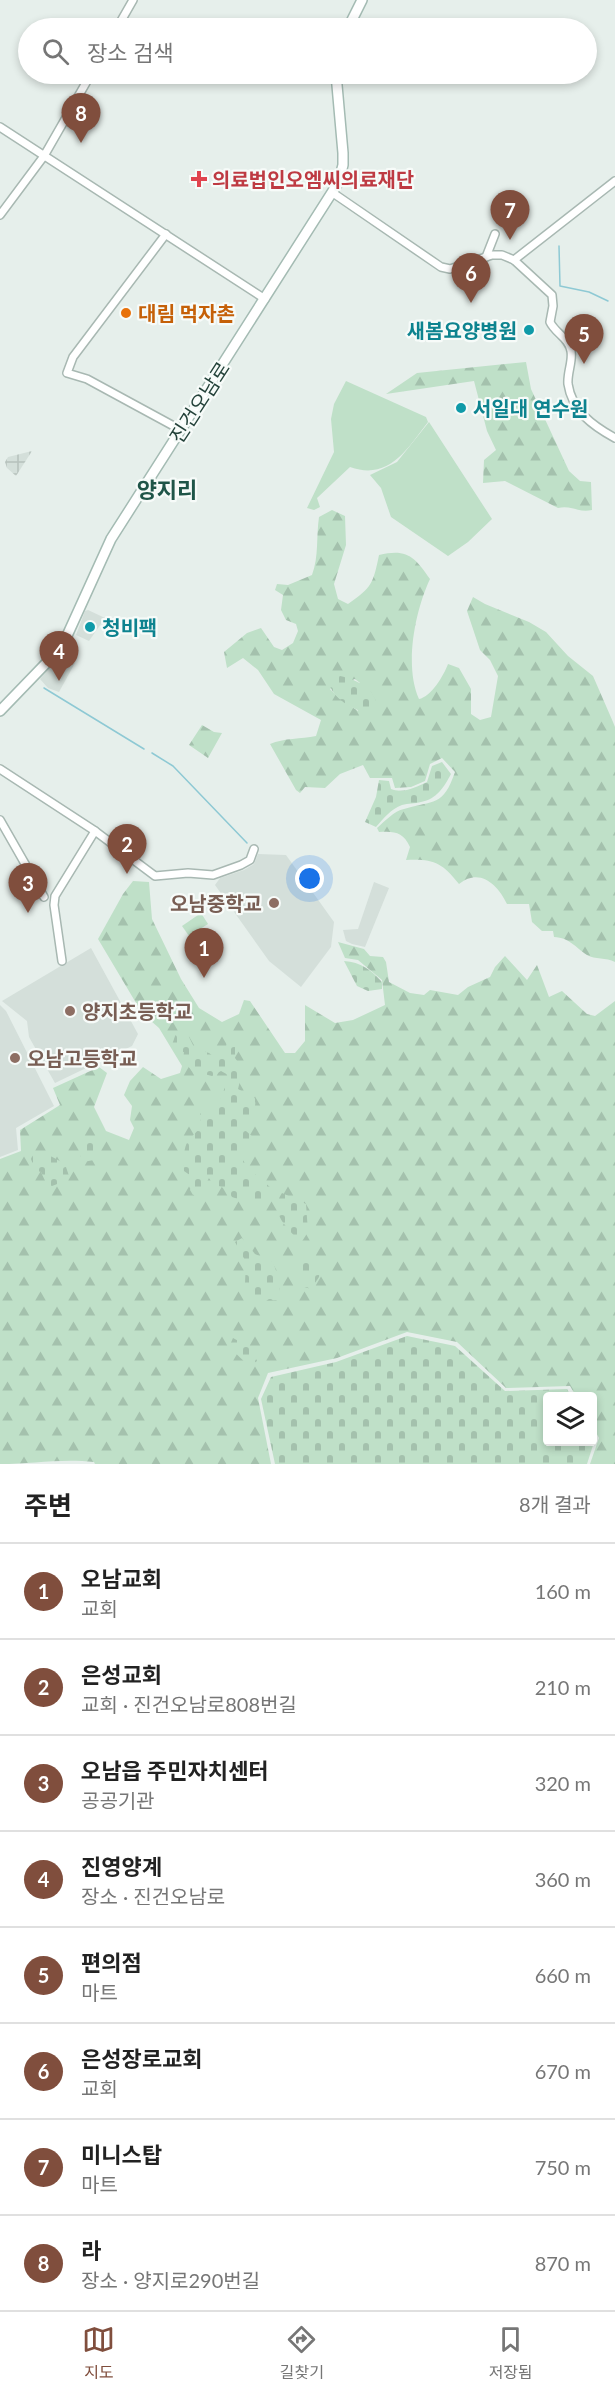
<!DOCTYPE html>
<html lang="ko">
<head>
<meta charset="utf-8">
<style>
  :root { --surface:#fff; --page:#f2f2f2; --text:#222; --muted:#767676; --line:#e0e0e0; --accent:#804e3d }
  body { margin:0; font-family:Lato,"Noto Sans KR",sans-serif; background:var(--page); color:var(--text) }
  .controls { position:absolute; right:18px; bottom:18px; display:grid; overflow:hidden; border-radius:6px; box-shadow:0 3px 9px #0003 }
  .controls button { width:54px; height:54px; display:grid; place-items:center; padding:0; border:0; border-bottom:2px solid var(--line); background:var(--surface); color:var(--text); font:30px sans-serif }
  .you { position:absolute; left:310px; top:879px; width:21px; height:21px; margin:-15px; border:4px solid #fff; border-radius:50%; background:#1a73e8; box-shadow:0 0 0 9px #1a73e833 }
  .badge { display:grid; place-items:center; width:39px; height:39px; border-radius:50%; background:var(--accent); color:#fff; font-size:20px; font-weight:700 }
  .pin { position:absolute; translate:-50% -50px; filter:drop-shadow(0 2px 3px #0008) }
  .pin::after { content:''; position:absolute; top:32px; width:21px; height:18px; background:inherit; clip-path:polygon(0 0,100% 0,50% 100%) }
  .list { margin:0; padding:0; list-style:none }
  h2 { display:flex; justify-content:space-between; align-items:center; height:78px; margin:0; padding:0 24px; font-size:26px }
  h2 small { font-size:20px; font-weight:400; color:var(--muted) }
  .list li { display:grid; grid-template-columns:39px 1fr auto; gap:18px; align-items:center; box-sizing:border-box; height:96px; padding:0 24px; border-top:2px solid var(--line) }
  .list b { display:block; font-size:22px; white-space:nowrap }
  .list p { margin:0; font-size:20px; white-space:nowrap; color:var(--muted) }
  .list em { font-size:20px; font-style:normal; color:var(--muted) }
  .icon { flex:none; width:33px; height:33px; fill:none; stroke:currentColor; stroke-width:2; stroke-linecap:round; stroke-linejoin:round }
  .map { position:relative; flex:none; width:615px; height:1464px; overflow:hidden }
  .search { position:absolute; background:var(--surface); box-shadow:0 3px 9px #0003; left:18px; right:18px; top:18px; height:66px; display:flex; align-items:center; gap:15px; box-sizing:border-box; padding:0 21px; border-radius:33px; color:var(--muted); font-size:22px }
  .sheet { height:846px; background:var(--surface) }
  nav { display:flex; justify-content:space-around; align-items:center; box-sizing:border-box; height:84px; border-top:2px solid var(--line); background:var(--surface); font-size:16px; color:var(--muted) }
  nav a { display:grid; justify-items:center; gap:3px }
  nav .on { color:var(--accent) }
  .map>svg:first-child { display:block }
  .built { fill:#d4dfda }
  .industrial { fill:url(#industrial-grid) }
  .forest { fill:url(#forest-firs); fill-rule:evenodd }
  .cemetery { fill:url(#cemetery-stones) }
  .park { fill:#bfe0c8 }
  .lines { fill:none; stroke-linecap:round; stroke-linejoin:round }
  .stream { stroke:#8ec9d4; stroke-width:1.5 }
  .minor-casing { stroke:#a8b8b2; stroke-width:10 }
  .secondary-casing { stroke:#a4bbb3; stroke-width:12 }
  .minor { stroke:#fff; stroke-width:7 }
  .secondary { stroke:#fff; stroke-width:9 }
  .health-dot { fill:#e0444e; stroke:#f7fbf9; stroke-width:2 }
  .food-dot { fill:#e8710a; stroke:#f7fbf9; stroke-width:2 }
  .culture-dot { fill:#0f9aa8; stroke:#f7fbf9; stroke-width:2 }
  .education-dot { fill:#8d6e63; stroke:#f7fbf9; stroke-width:2 }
  .labels { text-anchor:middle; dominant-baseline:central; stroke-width:4.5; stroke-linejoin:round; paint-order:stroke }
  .health-label { font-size:20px; font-weight:bold; fill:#be3a42; stroke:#f7fbf9; text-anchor:start }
  .food-label { font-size:20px; font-weight:bold; fill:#c56008; stroke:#f7fbf9; text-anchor:start }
  .culture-label { font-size:20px; font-weight:bold; fill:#0d838f; stroke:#f7fbf9; text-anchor:start }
  .street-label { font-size:20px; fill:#24423a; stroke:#f7fbf9 }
  .education-label { font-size:20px; font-weight:bold; fill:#785e54; stroke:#f7fbf9; text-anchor:start }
  .quarter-label { font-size:22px; font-weight:bold; fill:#1f5548; stroke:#f7fbf9 }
</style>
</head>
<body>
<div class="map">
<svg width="615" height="1464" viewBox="0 0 615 1464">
  <defs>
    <pattern id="industrial-grid" width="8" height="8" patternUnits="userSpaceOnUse" patternTransform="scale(1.5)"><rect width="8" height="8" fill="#d4dfda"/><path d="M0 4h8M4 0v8" fill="none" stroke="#b6c1bc"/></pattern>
    <pattern id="forest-firs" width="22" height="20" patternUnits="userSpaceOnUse" patternTransform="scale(1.5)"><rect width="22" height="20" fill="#bfe0c8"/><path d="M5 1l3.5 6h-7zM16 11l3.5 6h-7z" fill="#a4c1ad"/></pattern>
    <pattern id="cemetery-stones" width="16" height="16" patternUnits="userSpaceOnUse" patternTransform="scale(1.5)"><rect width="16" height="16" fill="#bfe0c8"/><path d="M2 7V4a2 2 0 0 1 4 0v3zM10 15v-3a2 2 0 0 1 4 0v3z" fill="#a4c1ad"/></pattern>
  </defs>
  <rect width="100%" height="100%" fill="#e6efeb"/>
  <g class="built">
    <path d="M88,610l17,8 -16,23 -13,-6 9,-24z"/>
    <path d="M62,654l13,9 -16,29 -11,-4 -8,-9z"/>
    <path d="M258,854l28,1 48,67 -3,25 -30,40 -32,-26 -54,-76 5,-7 24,-8 10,-6z"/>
    <path d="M374,882l15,6 -24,59 -13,-3 -6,-3 -3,-11 15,-1z"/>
    <path d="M91,948l47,86 -6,12 -77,37 -26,-46 -2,-16 -25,-20z"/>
    <path d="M0,1005l6,6 48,95 -38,22 2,22 -18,7z"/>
  </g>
  <path class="industrial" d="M32,451l-16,25 -9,-8 -2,-6 3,-5z"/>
  <g class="forest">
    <path d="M526,362l5,27 38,82 11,10 11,1 1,28c-14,3 -20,-5 -34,-2l-53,-27 -22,2 1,-23 12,-10 -9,-19 -13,-50 -88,13 31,-21z"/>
    <path d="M332,510l13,6 1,29 -12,39 4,15 10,5c24,-17 25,-20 31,-49 28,-7 36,2 51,24 -15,32 -26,87 -11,120 12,-2 25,-24 29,-35l11,4 12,21v25l9,6 11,-3 7,-41 -8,-16 -10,-10 -13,-39 6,-14 12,7 44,18 17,10 22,24 25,20 20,46 2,5v235c-9,-5 -20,-2 -28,-7 -12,-8 -17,-17 -33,-18l-1,-6h-11l-10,-9 -3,-18h-22c-9,-19 -27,-37 -48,-20 -18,-22 -25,-25 -53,-24l4,-13c-7,-15 -15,-16 -31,-15l-2,-4c8,-7 17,-17 27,-19 30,-9 39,-2 51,-37l-13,-14 -12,6 -5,17 -14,6 -16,1 -3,-10h-22l-7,-13 -23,9 -15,14 -20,-1 -5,6 -4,-3 -26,-46c14,-6 31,-5 46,-8l5,-16 -47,-26 -16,-24 -15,-12 -16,10 -3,-16 23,-19 14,-5 13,19 8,3 11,-7 5,-12 -2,-7 -10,-4 -5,-10 2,-15 -8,-5 2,-6 11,1 24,-10c7,-19 4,-38 7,-58zM355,679l5,4 -2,28 -19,-13 -9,-9z"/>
    <path d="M202,725l12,7 8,1 -14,25 -19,-13z"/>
    <path d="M133,881l16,1 3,37 29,60 18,29 23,14 17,-8 5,-14 6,1 35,52h10l10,-12v-36l30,18 18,-3 32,-15 -3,-25 -24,-20 -13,-2 -7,-16 26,7 6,7 13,1 3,5 3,20 21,11 14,2 6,-5 28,5 10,-8 22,-10 5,-10 10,-11 22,24 10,-15 12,32 13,-6 25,23 8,2 20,-15v463h-25l9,-26 -6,-11 -1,-31h-16l-6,-10 -64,2 -49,-46 -50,-10 -70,26 -69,15 -10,25 13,66h-176l-1,-2c-32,-4 -62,2 -94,2v-305l21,-8 -1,-21 40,-25 -7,-17 46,-21 8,6 -13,34 12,24 23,9 5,-12 -4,-8 2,-14 -8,-11 6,-14 13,-14 18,12 19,-6 2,-7 -23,-38 -17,-15 -44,-74 25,-45z"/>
  </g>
  <g class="cemetery">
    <path d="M340,676c18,4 37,13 37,33l-7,5c-16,-4 -39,-15 -41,-33z"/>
    <path d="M442,762l9,12c-7,13 -14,25 -30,28 -6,2 -13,1 -19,3 -11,4 -19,14 -26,22l-11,-5 11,-25 3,-17 10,1 2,8c12,5 25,-2 36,-7l5,-16z"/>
    <path d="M344,961c17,1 27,9 38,21v7l-14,2 -11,-5z"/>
    <path d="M176,1033l12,2 7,14 14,4 9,7 7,-9 2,-9 8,5v11l8,11 -5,20 18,10 -2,13 -8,8v11l8,7v11l-15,5 9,14 23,20 -12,13 -12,1 -15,-5c-4,-8 -9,-10 -18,-12l-5,-7 -7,13 -9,4 -3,-5 4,-12 -10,-7c0,-8 -1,-21 3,-28 8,-13 16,-11 13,-29l20,-15 10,-23 -9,-5 -9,5 -20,-5 -9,-11 1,-8 -8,1 -4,-8z"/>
    <path d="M93,1141l3,12 -2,7 -11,2 -4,-10 1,-8z"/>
    <path d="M33,1154h14l18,10 4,12 -4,5 -13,5 -6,-3 -5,-11 -6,-2 -4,-11z"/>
    <path d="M282,1193l24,11 2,28 -7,11c-13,-15 -33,-30 -19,-50z"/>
    <path d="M242,1238l13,16 18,8 7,20 -2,18 -24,1 -9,-18 1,-21 -11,-20z"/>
    <path d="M309,1253l11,12 -1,12 -8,12 -13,-4 1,-20z"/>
    <path d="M407,1336l48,10 50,45 62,-2 4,7h-23v46h44l1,-7 2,4 -8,25h-312l-14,-65 10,-22 65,-15z"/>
    <path d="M233,1338l20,11 4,12 -8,5 -20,-19z"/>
  </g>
  <g class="park">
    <path d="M346,381l80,36 2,5c-21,27 -39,59 -78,45l-33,31 3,9 -6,3 -7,-2 27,-56 -3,-33 3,-15z"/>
    <path d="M429,422l63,97 -24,23 -20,14 -57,-39 -10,-29 -11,-13 27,-13z"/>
    <path d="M201,913l7,11 -19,12 -7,-10z"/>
  </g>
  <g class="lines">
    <g class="stream">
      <path d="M559,246l1,40 29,6 19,9"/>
      <path d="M44,688l100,61"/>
      <path d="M152,753l21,13 74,77"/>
    </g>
    <g class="minor-casing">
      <g id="minor">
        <path d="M117,28l16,-28"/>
        <path d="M0,127l265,172"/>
        <path d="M333,193l108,74 9,2 42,-14h10l12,5 38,35 1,11 -3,16c5,11 19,16 21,29 2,10 -4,22 -3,33 4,27 25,42 47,54"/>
        <path d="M0,215l44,-59 47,-82"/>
        <path d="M166,234l-93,123 -6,16 20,6 94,51"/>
        <path d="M486,257l9,-23"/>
        <path d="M514,260l101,-79"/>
        <path d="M0,769l95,62 60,45 33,-3 25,2 28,-10 9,-5 4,-11"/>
        <path d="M0,820l44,77"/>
        <path d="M62,961l-8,-56 1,-9 40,-65"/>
      </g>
    </g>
    <g class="secondary-casing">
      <g id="secondary">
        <path d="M348,28l14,-28"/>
        <path d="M0,711l54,-56 12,-17 45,-99 227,-356 5,-18v-12l-7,-79"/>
      </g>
    </g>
    <use href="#minor" class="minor"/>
    <use href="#secondary" class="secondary"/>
  </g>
  <path class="health-dot" d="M196 170h6v6h6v6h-6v6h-6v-6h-6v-6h6z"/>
  <circle class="food-dot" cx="126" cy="313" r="6"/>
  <g class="culture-dot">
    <circle cx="529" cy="330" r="6"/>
    <circle cx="461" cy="408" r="6"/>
    <circle cx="90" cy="627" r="6"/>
  </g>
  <g class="education-dot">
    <circle cx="274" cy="903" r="6"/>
    <circle cx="70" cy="1011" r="6"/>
    <circle cx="15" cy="1058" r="6"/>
  </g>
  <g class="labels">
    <g class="health-label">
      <text x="212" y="179">의료법인오엠씨의료재단</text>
    </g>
    <g class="food-label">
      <text x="138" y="313">대림 먹자촌</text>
    </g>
    <g class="culture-label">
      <text x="517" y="330" text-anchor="end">새봄요양병원</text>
      <text x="473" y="408">서일대 연수원</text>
      <text x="102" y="627">청비팩</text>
    </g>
    <g class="street-label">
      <text transform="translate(199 402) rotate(-57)">진건오남로</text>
    </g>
    <g class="education-label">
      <text x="262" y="903" text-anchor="end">오남중학교</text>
      <text x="82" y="1011">양지초등학교</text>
      <text x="27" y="1058">오남고등학교</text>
    </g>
    <g class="quarter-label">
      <text x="167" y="489">양지리</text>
    </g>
  </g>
</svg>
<div class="controls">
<button><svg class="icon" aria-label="layers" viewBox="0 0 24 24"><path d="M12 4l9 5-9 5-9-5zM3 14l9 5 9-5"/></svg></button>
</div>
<div class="you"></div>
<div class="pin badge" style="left:204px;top:978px">1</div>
<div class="pin badge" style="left:127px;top:874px">2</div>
<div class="pin badge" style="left:28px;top:913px">3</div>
<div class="pin badge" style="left:59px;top:681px">4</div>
<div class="pin badge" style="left:584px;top:364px">5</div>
<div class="pin badge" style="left:471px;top:303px">6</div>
<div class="pin badge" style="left:510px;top:240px">7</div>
<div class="pin badge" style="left:81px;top:143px">8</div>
<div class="search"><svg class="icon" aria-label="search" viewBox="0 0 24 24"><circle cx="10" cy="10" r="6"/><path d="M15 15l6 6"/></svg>장소 검색</div>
</div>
<section class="sheet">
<h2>주변<small>8개 결과</small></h2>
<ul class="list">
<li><span class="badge">1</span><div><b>오남교회</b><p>교회</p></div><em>160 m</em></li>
<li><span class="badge">2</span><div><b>은성교회</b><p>교회 · 진건오남로808번길</p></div><em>210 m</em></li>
<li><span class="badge">3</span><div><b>오남읍 주민자치센터</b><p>공공기관</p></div><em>320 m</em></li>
<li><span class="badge">4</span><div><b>진영양계</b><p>장소 · 진건오남로</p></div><em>360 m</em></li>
<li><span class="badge">5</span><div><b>편의점</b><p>마트</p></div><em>660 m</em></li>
<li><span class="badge">6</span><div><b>은성장로교회</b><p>교회</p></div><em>670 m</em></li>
<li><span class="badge">7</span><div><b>미니스탑</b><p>마트</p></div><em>750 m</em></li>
<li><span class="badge">8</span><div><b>라</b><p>장소 · 양지로290번길</p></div><em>870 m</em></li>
</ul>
</section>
<nav>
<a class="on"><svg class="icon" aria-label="map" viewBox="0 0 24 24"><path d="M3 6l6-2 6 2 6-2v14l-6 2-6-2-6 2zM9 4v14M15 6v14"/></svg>지도</a>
<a><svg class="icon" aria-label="directions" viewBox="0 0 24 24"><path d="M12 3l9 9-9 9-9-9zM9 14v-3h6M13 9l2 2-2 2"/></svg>길찾기</a>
<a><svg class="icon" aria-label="saved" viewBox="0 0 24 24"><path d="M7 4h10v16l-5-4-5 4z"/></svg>저장됨</a>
</nav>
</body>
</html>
